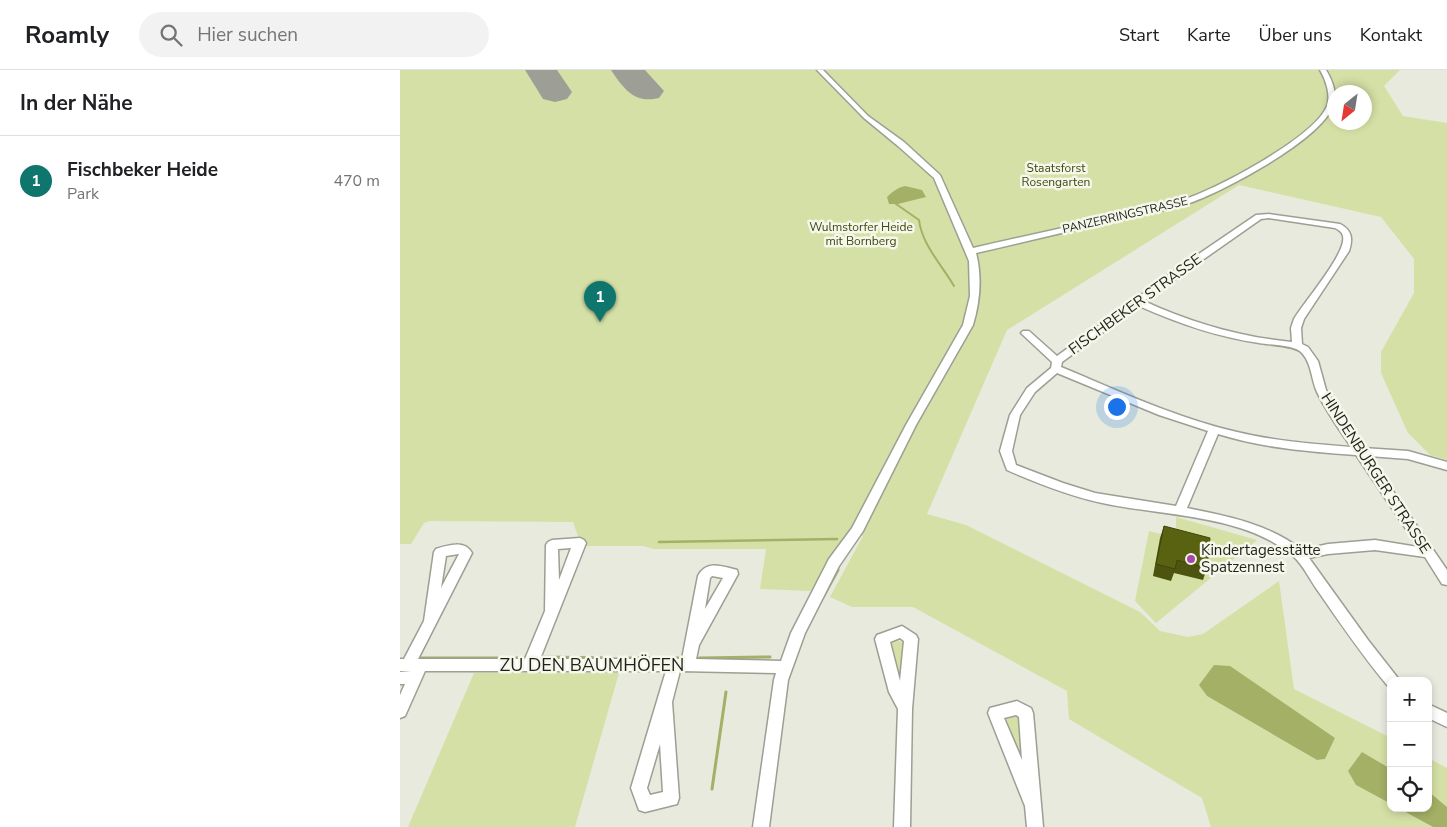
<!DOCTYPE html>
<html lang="de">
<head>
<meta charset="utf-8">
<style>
  :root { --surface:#fff; --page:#f2f2f2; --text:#202124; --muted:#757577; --line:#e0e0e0; --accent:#0f766e }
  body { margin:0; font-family:"Nunito Sans",sans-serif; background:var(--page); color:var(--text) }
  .controls { position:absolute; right:15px; bottom:15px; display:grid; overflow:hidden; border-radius:10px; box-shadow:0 2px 8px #0003 }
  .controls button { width:45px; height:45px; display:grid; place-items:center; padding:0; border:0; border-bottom:1px solid var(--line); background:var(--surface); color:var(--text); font:25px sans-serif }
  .compass { position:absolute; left:927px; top:15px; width:45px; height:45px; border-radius:50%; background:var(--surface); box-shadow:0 2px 8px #0003; rotate:210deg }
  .you { position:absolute; left:716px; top:336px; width:18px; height:18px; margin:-12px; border:4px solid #fff; border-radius:50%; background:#1a73e8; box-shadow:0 0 0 8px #1a73e833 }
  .badge { display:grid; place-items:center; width:32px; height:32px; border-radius:50%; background:var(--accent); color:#fff; font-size:16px; font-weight:700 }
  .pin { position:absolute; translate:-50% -41px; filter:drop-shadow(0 1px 2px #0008) }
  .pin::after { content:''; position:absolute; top:26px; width:18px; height:15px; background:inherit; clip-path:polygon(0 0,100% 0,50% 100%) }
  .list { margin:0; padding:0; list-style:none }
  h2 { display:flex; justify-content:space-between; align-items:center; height:65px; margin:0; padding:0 20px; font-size:21px }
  h2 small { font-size:16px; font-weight:400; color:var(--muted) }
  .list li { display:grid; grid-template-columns:32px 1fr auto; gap:15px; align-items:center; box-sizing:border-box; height:90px; padding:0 20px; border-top:1px solid var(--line) }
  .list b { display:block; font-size:19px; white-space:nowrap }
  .list p { margin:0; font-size:16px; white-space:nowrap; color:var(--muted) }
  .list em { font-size:16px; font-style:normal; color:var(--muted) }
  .icon { flex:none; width:28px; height:28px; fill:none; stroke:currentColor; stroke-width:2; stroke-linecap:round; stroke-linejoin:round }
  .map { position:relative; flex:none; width:1047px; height:757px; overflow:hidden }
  header { display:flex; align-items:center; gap:30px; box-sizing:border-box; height:70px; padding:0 25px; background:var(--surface); border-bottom:1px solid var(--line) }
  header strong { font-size:24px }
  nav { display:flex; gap:28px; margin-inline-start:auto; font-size:18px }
  .search { width:350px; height:45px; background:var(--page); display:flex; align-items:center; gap:12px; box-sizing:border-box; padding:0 18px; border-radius:28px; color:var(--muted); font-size:19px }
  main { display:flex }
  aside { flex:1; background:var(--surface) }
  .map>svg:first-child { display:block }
  .green { fill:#d5e0a6; fill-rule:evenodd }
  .water { fill:#a4b065 }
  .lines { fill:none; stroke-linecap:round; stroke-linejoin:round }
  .stream-far2 { stroke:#a4b065; stroke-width:2 }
  .stream-far1 { stroke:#a4b065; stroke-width:2.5 }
  .stream { stroke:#a4b065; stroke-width:3 }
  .runway { fill:#9d9f96; fill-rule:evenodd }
  .minor-casing { stroke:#9c9f93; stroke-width:3 }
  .minor { fill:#fff; fill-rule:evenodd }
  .wall { fill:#4c540f }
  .building { fill:#586211; stroke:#3e450c }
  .poi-dot { fill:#a846ac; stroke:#f4f7ea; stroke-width:2 }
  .labels { text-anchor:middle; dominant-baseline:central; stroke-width:5; stroke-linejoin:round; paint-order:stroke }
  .far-park-label { font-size:12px; fill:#424910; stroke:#f4f7ea }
  .far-street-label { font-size:12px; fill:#1f201c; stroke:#f4f7ea }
  .street-label { font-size:15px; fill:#1f201c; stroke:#f4f7ea }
  .poi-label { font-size:15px; fill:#1f201c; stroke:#f4f7ea; text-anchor:start }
  .near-street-label { font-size:18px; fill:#1f201c; stroke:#f4f7ea }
</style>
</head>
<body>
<header>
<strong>Roamly</strong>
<div class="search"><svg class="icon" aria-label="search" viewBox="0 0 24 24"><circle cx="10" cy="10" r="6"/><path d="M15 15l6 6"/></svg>Hier suchen</div>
<nav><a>Start</a><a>Karte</a><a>Über uns</a><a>Kontakt</a></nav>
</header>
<main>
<aside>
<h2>In der Nähe<small></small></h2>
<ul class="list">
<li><span class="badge">1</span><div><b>Fischbeker Heide</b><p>Park</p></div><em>470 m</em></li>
</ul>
</aside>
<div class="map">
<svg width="1047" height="757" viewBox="0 0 1047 757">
  <rect width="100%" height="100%" fill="#e7eadd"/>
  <g class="green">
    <path d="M0,0h1000l-16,16 19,30 44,7v337l-17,-5 -22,-22 -27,-60v-21l33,-59v-34l-33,-42 -142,-32 -232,145 -80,184 39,11 174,87 20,19 28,6 15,-3 76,-53 15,108 97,49v31l-29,-17 -6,33 35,19v4h7l35,19h-222l-9,-29 -133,-79 -2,-28 -154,-84h-61l-22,-10 33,-61 -14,-5 -39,60 -50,-2 6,-40h-112l-11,-3h-58l1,-5 -8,-5 -5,-14 -144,-1 -5,2 -13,21h-11zM934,22h30v30h-30zM537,107l40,77 2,21zM800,615l135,53 -10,21 -8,1 -110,-64z"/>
    <path d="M776,447l81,23 -101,83 -21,-22 14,-70 20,5 7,-4z"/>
    <path d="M499,571l7,3v15l-4,2 -2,31 -10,-49z"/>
    <path d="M74,603h145l-44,154h-167z"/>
    <path d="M619,645l3,2 1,57 -19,-52 2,-5z"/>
    <path d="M1028,688l19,10v39l-19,-16z"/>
  </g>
  <g class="water">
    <path d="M505,116l17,4 4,7 -28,7h-9l-2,-7c5,-5 10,-9 18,-11z"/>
    <path d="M814,595l16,1 105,72 -10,21 -8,1 -110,-64 -8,-11z"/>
    <path d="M962,682l29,17v35l-35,-19 -8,-14z"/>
    <path d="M1028,721l19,16v20h-14l-35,-19h30z"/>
  </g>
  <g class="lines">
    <path class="stream-far2" d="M496,134l23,16c3,25 23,45 35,66"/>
    <path class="stream-far1" d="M259,472l178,-3"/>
    <g class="stream">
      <path d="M423,527l15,-27"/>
      <path d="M142,587l70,1"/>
      <path d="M20,588h107"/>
      <path d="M222,588h58"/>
      <path d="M299,588l71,-1"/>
      <path d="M312,719l14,-97"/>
    </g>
    <g class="runway">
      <path d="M125,0h32l15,22 -5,7 -12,3 -12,-3z"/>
      <path d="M211,0h34l19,21 -5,7c-25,6 -35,-9 -48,-28z"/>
    </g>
    <g class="minor-casing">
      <g id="minor">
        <path d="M417,0h6l45,46 36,26 36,33 33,73c48,-11 95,-21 142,-32 22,-5 45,-9 67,-16 32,-9 133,-63 145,-94 4,-11 -1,-26 -7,-36h6c6,10 12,24 7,36 -12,34 -112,87 -146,98 -23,7 -47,11 -70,16 -47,11 -94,22 -141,33 6,23 4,49 -3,72l-57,100 -53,106 -24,35 -34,67 -17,47 -19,147h-16l21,-147 2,-7 -96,-2 -8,31 7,96 -2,6 -32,8 -6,-2 -8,-22 35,-117h-241l-20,45 -5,2v-23l5,-11h-5v-12l11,-1h-11v-12h4l20,-38 10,-69 2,-3c12,-4 29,-9 36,4l-54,106h107l20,-48 1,-66 2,-3 4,-2 28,-2 4,2 2,3 -46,116h142l16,-83c8,-16 24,-10 39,-6l1,4 -39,71 -3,14 85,2 10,-28 38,-74 23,-31 54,-103 57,-100 7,-29 -1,-35 -35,-83 -36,-32 -34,-28zM171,478l-12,32 -1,-31zM59,484l-18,34 5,-32zM312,506l11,2 -18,31 5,-31zM260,674l3,48 -13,3 -3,-7z"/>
        <path d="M869,144l71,10c12,6 13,15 9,27l-45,68 -3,9 1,16 6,3 10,14 8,29 10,18 27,40 45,3 39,11v8l-39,-11 -39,-3 78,114v15l-5,-1 -17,-27 -50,-7 -47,4 -19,4 59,82 29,37 2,4h-8v6l-4,-2c-25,-30 -47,-62 -69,-94 -8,-11 -15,-26 -24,-34 -47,-42 -128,-41 -187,-53 -35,-7 -68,-20 -100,-34l-7,-19 10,-36 17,-27 24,-20 1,-6 -29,-27 -2,-2 2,-2h6l28,25 127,-92 72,-49zM869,148l66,10c4,2 7,4 8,8 4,17 -39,66 -49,83l-3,9 1,14c-52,-5 -100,-19 -148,-41l117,-82zM739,236c38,17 78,31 120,37 10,2 37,2 43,10 10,11 9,26 15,39 9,19 22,37 34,55 -38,-3 -77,-6 -114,-15 -61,-14 -118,-41 -176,-65l1,-5zM657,303l102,42 49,16 -32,75 -81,-13 -32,-10 -47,-18 -4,-14 8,-36 15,-23zM818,364c45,14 92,18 138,21l62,92 -43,-7 -47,4 -26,6c-33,-26 -75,-34 -115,-42z"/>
        <path d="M502,556l14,9 2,4 -6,70 -2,118h-16l4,-118 -9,-17 -14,-53 2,-4zM500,568l4,3 -4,40 -10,-39z"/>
        <path d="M617,631l14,7 2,5 10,114h-16l-2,-21 -37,-93 2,-5zM616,645l3,2 3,43 -18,-42z"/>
        <path d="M1028,634l19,9v14l-19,-9z"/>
      </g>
    </g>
    <use href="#minor" class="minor"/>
  </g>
  <path class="wall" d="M764,456l43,42 -4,12 -29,-7 -3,8 -18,-5 7,-38z"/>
  <path class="building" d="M764,456l46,12 -3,30 -30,-8 -2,9 -19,-5z"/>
  <circle class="poi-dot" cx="791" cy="489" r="5"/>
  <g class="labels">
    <g class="far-park-label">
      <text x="656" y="98">Staatsforst<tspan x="656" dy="14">Rosengarten</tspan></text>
      <text x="461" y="157">Wulmstorfer Heide<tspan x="461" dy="14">mit Bornberg</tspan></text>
    </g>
    <g class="far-street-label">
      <text transform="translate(725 145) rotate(-13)">PANZERRINGSTRASSE</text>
    </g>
    <g class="street-label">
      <text transform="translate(735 234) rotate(-36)">FISCHBEKER STRASSE</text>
      <text transform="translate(976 403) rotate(57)">HINDENBURGER STRASSE</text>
    </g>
    <g class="poi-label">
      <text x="801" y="480">Kindertagesstätte<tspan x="801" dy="17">Spatzennest</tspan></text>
    </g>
    <g class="near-street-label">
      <text x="192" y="595">ZU DEN BAUMHÖFEN</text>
    </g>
  </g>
</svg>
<div class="controls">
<button>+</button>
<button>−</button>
<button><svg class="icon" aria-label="locate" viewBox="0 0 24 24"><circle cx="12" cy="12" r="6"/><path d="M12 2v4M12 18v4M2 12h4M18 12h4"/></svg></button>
</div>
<svg class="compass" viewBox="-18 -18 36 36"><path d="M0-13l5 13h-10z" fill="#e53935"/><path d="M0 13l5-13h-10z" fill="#757577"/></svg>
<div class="you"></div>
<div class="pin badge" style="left:200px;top:252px">1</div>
</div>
</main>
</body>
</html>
